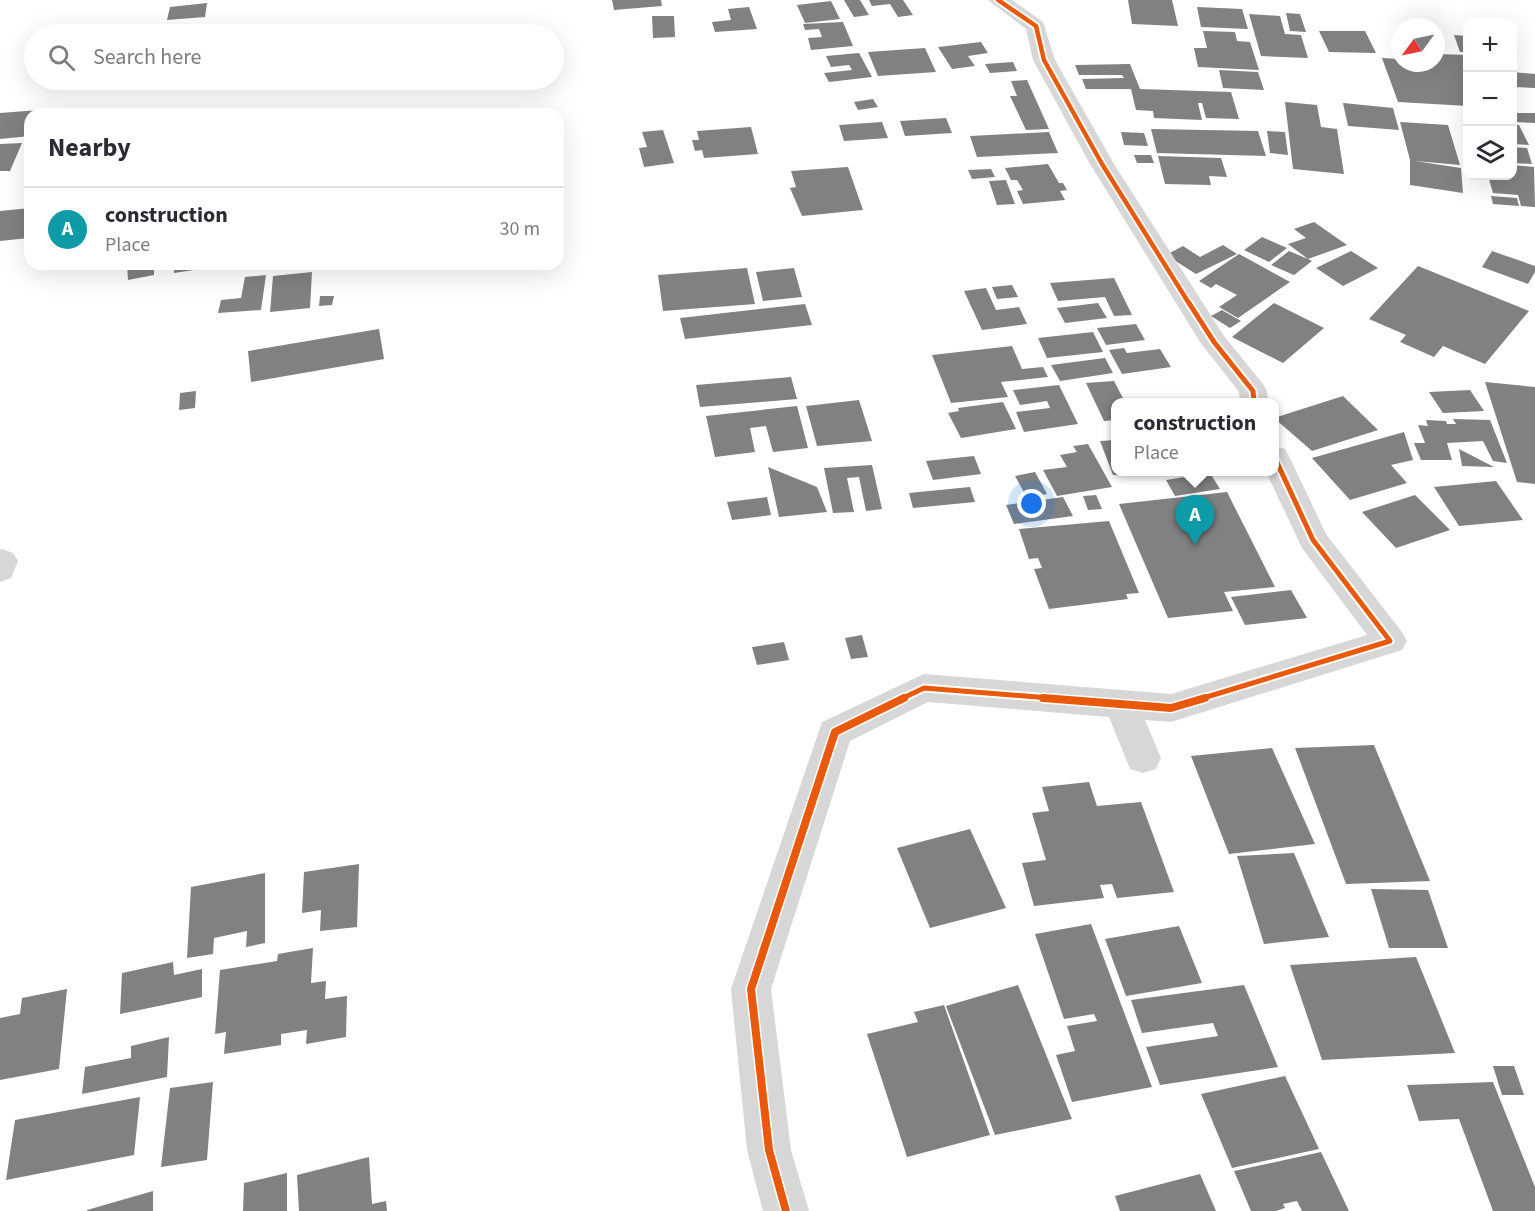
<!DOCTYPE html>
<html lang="en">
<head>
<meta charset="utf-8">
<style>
  :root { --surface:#fff; --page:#f7f7f7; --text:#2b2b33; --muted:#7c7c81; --line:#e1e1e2; --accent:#ea580c }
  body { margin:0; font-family:"Source Sans 3",sans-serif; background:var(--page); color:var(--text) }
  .controls { position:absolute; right:18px; top:18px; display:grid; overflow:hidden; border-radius:12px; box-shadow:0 6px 24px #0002 }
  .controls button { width:54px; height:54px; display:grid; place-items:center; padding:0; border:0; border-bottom:2px solid var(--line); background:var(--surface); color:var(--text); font:30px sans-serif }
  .compass { position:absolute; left:1391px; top:18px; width:54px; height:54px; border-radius:50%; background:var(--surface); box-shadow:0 6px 24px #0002; rotate:237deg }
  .you { position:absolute; left:1032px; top:504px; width:21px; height:21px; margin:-15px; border:4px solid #fff; border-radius:50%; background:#1a73e8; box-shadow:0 0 0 9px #1a73e833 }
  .badge { display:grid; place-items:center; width:39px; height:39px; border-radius:50%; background:var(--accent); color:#fff; font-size:20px; font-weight:700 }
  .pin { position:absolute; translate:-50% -50px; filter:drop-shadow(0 2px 3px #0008) }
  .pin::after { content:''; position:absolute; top:32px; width:21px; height:18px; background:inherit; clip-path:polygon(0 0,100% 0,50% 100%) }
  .popup { position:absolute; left:1111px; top:398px; width:168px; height:78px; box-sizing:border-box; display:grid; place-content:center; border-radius:12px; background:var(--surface); filter:drop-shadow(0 2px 4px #0005); font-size:20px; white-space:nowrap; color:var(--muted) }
  .popup b { font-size:22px; color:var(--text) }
  .popup::after { content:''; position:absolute; left:50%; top:100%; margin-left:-12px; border:12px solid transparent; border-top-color:var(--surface) }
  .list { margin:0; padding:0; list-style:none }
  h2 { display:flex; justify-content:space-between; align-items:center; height:78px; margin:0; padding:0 24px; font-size:26px }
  h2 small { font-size:20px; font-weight:400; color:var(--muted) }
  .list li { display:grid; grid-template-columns:39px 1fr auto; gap:18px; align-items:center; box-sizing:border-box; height:84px; padding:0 24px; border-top:2px solid var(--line) }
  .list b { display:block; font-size:22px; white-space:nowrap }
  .list p { margin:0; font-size:20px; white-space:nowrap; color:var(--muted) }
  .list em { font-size:20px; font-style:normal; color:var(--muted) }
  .icon { flex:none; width:33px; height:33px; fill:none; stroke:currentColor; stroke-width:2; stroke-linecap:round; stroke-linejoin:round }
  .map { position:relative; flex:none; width:1535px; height:1211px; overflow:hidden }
  .search { position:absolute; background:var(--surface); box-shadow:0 6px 24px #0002; left:24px; top:24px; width:540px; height:66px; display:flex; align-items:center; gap:15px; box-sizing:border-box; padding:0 21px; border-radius:33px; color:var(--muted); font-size:22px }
  .panel { position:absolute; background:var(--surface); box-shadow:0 6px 24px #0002; left:24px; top:108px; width:540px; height:162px; border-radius:18px }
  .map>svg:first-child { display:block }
  .building { fill:#818181 }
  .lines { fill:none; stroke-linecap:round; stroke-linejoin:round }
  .street { fill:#d7d7d7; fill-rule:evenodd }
  .cycleway-far2-casing { stroke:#fff; stroke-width:8 }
  .cycleway-far1-casing { stroke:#fff; stroke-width:9 }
  .cycleway-casing { stroke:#fff; stroke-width:11 }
  .cycleway-far2 { stroke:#e8590c; stroke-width:4.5 }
  .cycleway-far1 { stroke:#e8590c; stroke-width:5 }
  .cycleway { stroke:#e8590c; stroke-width:8 }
</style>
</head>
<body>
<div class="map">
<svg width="1535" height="1211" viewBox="0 0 1535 1211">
  <rect width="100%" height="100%" fill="#fff"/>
  <g class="building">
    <path d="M612,0h49l1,6 -48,4z"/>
    <path d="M844,0h16l9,15 -15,2z"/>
    <path d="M869,0h34l10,15 -15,2 -8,-13 -18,2z"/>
    <path d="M1128,0h44l6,26 -46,-2z"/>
    <path d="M831,1l9,18 -35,4 -8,-18z"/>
    <path d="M207,3l-2,14 -38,3 3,-13z"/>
    <path d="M749,7l8,22 -42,3 -3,-10 19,-2 -3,-11z"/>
    <path d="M1197,7l45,2 6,20 -47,-2z"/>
    <path d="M1286,13l14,1 6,18 -16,-1z"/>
    <path d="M1249,14l31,2 5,18 16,1 7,23 -47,-2z"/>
    <path d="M652,16h22l1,21 -22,1z"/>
    <path d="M843,22l10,24 -42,4 -3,-12 14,-1 -3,-8 -14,1 -2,-6z"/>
    <path d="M1203,31l32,1 2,9 13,1 9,28 -61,-3 -4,-19h13z"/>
    <path d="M1319,31h46l11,22 -47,-1z"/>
    <path d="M1454,35l14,1v16h-8z"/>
    <path d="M981,42l7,11 -20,3 7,10 -23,3 -14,-22z"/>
    <path d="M925,48l11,24 -58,4 -10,-24z"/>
    <path d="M859,53l13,24 -43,5 -5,-9 28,-3 -3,-5 -18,2 -5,-11z"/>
    <path d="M1436,54l32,1v51l-70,-4 -16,-44 18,1v4h36z"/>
    <path d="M1013,62l4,9 -27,2 -5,-9z"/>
    <path d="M1130,64l10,25 91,3 8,27 -33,-1 -4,-15h-4l4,17 -48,-2 -1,-7 -17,-1 -5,-21h-45l-4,-10 42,-1 -2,-3h-43l-4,-10z"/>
    <path d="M1219,70l39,2 6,18 -41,-2z"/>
    <path d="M1512,72l23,2v14l-23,-1z"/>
    <path d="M1027,80l22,49 -23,1 -16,-34h7l-6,-15z"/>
    <path d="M873,99l5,8 -20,3 -4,-8z"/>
    <path d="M1285,102l32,3 4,22 16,2 7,45 -51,-5z"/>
    <path d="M1343,103l50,5 6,22 -51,-4z"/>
    <path d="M52,109l-2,5h-20v22l-30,3v-26z"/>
    <path d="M1512,113h23v10l-20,-1z"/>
    <path d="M946,118l6,15 -47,3 -5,-15z"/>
    <path d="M882,122l6,16 -44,3 -5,-16z"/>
    <path d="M1400,122l48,3 12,40 -45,-4 46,7 2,25 -53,-8v-25z"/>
    <path d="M1512,125h7l10,20 -17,-1z"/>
    <path d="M751,127l7,27 -54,4 -2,-8 -7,1 -3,-11h7l-2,-9z"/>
    <path d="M1151,129l107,2 8,25 -109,-3z"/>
    <path d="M663,130l11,33 -30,4 -5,-19 8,-1 -5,-15z"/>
    <path d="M1267,131l18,1 3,23 -18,-2z"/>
    <path d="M1049,132l9,21 -81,4 -7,-21z"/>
    <path d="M1121,132l23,1 4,13 -24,-1z"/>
    <path d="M22,143l-12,28h-10v-27z"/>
    <path d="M1512,147l15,1 5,16 -20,-1z"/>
    <path d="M1134,155h17l3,8h-17z"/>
    <path d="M1158,156l63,2 6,19 -18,-1 2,9 -46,-1z"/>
    <path d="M1048,164l11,19h4l4,7 -7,1 5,9 -42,4 -6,-13 6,-1 -6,-10h-6l-6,-12z"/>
    <path d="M1512,165l22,2 1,40 -14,-1 -3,-11 -25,-2 -5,-17h24z"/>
    <path d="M848,167l15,43 -61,6 -12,-28 6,-1 -5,-16z"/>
    <path d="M991,169l4,8 -23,2 -4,-9z"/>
    <path d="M1006,180l9,24 -18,1 -8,-24z"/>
    <path d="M1491,196l26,2 2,8 -26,-2z"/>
    <path d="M30,208l-1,30 -29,3v-30z"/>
    <path d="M1314,222l33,23 -39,14 4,2 -18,14 -23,-10 18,-14 19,8 -20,-15 18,-6 -12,-9z"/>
    <path d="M1262,237l25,11 -18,14 -25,-12z"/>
    <path d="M1223,245l14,9 -41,20 -30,-19 17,-9 17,11z"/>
    <path d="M1351,251l27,17 -35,18 -27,-18z"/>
    <path d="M1492,251l43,15v6l-7,12 -46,-17z"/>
    <path d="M1239,254l51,28 -52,36 -19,-11 18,-12 -21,-11 -5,4 -12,-7z"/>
    <path d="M127,264h27v11l-26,5z"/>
    <path d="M174,264h33v4l-33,5z"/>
    <path d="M1418,266l111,45 -44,53 -42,-18 -9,11 -34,-15 6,-7 -37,-16z"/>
    <path d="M747,268l8,36 -92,7 -5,-36z"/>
    <path d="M794,268l8,29 -39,4 -7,-29z"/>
    <path d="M312,272l-2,36 -40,4 3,-36z"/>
    <path d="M266,275l-5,35 -43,3 3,-13 20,-2 4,-21z"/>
    <path d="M1114,278l18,37 -18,1 -9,-19 -47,4 -8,-18z"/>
    <path d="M1012,285l6,12 -21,2 -5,-12z"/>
    <path d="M986,288l10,22 23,-3 8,17 -45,6 -18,-39z"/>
    <path d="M320,296h14l-2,9 -13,1z"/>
    <path d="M1098,303l9,15 -42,5 -8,-15z"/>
    <path d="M1274,303l50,25 -41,35 -51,-26z"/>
    <path d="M805,304l7,21 -127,14 -5,-21z"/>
    <path d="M1222,310l19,11 -11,7 -19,-12z"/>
    <path d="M1136,324l9,16 -39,5 -9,-17z"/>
    <path d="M379,329l5,30 -133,23 -3,-31z"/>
    <path d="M1093,332l10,20 -56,6 -9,-20z"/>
    <path d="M1012,346l10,23 21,-2 5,10 -47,5 7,15 -57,6 -19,-48z"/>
    <path d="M1124,348l3,5 33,-4 11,18 -49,7 -13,-24z"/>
    <path d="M1105,358l8,15 -53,8 -9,-16z"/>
    <path d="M791,377l6,22 -97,8 -4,-22z"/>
    <path d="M1114,381l11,21h-9v18l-12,1 -18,-38z"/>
    <path d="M1485,382l50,5v97l-18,-2z"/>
    <path d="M1059,385l19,39 -54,8 -8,-20 34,-4 -3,-7 -27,4 -7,-15z"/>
    <path d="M1470,390l14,21 -41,2 -14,-21z"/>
    <path d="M196,391l-1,17 -16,2 1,-17z"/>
    <path d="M1343,396l35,34 -66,21 -38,-33z"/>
    <path d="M859,400l13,41 -55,5 -11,-40z"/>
    <path d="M1003,402l13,27 -55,9 -13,-25 11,-2 -1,-3z"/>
    <path d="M797,406l11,42 -35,4 -7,-26 -16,2 5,24 -40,5 -9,-41z"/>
    <path d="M1453,419l37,1 17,43 -14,-2 -10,-20 -36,2 5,17h-31l-7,-17h11l-7,-18 10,1 -2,-6 20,1 1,3h9z"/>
    <path d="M1404,432l9,28 -22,5 16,18 -57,17 -38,-42z"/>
    <path d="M1116,440v32l25,1 -28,2 -13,-34z"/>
    <path d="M1088,444l24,43 -55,9 -14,-26 24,-3 -7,-12 17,-3 -4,-6z"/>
    <path d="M1459,449l35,18 -32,-1z"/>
    <path d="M974,456l7,18 -48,6 -7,-19z"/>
    <path d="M872,465l10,44 -16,2 -7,-34 -12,1 7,34 -21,1 -9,-45z"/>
    <path d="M768,467l49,20 10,25 -48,5z"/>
    <path d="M1035,472l12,22 -20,4 -12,-22z"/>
    <path d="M1210,473l10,16 -45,7 -9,-16z"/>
    <path d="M1496,481l27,39 -64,6 -25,-39z"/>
    <path d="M970,487l5,15 -62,6 -4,-15z"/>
    <path d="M1227,492l48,95 -51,5 9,19 -65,7 -49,-114z"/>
    <path d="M1096,495l6,14 -14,1 -5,-14z"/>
    <path d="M1415,495l35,35 -54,18 -34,-36z"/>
    <path d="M767,497l4,18 -39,5 -5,-18z"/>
    <path d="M1063,497l10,19 -59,8 -8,-19z"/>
    <path d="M1109,521l30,72 -13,1 2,5 -79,10 -15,-40 8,-1 -4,-10 -9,1 -10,-30z"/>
    <path d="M1291,590l16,28 -62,7 -14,-28z"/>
    <path d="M862,635l6,22 -17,2 -6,-21z"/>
    <path d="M784,642l5,18 -32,5 -5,-18z"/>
    <path d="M1374,745l56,136 -84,3 -51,-136z"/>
    <path d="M1272,748l43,96 -86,10 -38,-98z"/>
    <path d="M1089,782l8,24 44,-4 33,90 -57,6 -5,-14 -12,1 4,13 -70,8 -12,-43 24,-3 -14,-47 17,-2 -7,-24z"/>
    <path d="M970,829l36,79 -76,20 -33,-80z"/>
    <path d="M1294,853l35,84 -65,7 -27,-88z"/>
    <path d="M359,864l-2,63 -37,4 1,-21 -19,3 2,-41z"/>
    <path d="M265,873v70l-19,4 1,-16 -33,7 -1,16 -26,4 4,-71z"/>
    <path d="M1371,889l57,1 20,58h-59z"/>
    <path d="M1091,924l61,163 -80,15 -16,-47 19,-4 -8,-25 30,-5 -3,-7 -30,5 -29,-85z"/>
    <path d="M1179,926l23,57 -76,13 -21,-57z"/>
    <path d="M313,948l-2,35 15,-2 -1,18 22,-3 -1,41 -40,7 1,-14 -26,4v11l-57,9 2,-22 -11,2 5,-64 57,-9 1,-7z"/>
    <path d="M1416,957l39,96 -133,7 -32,-95z"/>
    <path d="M173,962l1,13 28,-6v28l-82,17 2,-41z"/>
    <path d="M1018,985l54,134 -77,16 -49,-129z"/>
    <path d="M1244,985l34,82 -118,18 -14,-38 72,-11 -5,-13 -71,10 -11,-33z"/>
    <path d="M67,989l-8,80 -59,11v-62l20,-4 2,-16z"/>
    <path d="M944,1005l46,130 -83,22 -40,-123 51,-12 -4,-10z"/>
    <path d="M169,1037l-2,40 -85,17 3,-27 46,-9v-12z"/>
    <path d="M1493,1066h21l10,29h-22z"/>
    <path d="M1285,1076l34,73 -87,19 -31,-74z"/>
    <path d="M213,1082l-6,78 -46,7 9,-79z"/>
    <path d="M1493,1082l42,105v24h-42l-34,-92 -40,2 -12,-36z"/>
    <path d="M140,1097l-6,58 -128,25 9,-60z"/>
    <path d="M1321,1152l28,59h-47l-5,-10 -14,3 2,4 -9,3h-25l-17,-40z"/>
    <path d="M369,1157l3,47 14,-3 1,10h-88l-2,-36z"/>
    <path d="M287,1173v38h-44l1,-28z"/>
    <path d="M1200,1174l16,37h-96l-5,-15z"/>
    <path d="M153,1191v20h-66v-1z"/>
  </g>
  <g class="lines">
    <g class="street">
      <path d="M988,0h24l31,22 12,38 59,104 110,172 39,48 4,7 1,11h-28l-1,-10 -39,-50 -110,-178 -57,-104 -7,-31z"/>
      <path d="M1274,446l11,3 4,7 37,78 76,98 5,9 -5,9 -231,72 -26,-2 16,38 -5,11 -13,4 -13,-4 -21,-52 -181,-15 -78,39 -79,248 20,161 18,61h-46l-16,-61 -16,-161 91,-267 102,-48 247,20 196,-59 -65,-87 -36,-76h8z"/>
      <path d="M2,549l11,4 5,8 -7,17 -11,4v-32z"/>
    </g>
    <g class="cycleway-far2-casing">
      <path id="cycleway-far2" d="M998,0l38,26 8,34 58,104 88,141"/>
    </g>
    <g class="cycleway-far1-casing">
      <g id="cycleway-far1">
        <path d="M1189,303l25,39 39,49 1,11"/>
        <path d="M901,699l23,-11 138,11"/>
        <path d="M1200,699l190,-58 -77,-101 -39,-84"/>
      </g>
    </g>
    <g class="cycleway-casing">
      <g id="cycleway">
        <path d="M1043,698l128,10 34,-10"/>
        <path d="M786,1211l-17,-61 -18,-161 84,-257 69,-34"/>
      </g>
    </g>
    <use href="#cycleway-far2" class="cycleway-far2"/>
    <use href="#cycleway-far1" class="cycleway-far1"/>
    <use href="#cycleway" class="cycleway"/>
  </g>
</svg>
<div class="controls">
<button>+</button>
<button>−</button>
<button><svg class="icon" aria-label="layers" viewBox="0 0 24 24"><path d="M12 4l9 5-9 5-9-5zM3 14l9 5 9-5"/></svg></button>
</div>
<svg class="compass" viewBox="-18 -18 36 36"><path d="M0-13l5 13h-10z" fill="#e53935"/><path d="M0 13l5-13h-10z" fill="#7c7c81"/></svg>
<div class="you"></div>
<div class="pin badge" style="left:1195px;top:545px;background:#0f9aa8">A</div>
<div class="popup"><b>construction</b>Place</div>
<div class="search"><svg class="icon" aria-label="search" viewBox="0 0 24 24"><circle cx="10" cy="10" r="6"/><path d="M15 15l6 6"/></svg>Search here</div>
<section class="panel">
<h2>Nearby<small></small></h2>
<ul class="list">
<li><span class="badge" style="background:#0f9aa8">A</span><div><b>construction</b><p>Place</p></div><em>30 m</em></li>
</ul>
</section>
</div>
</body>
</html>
